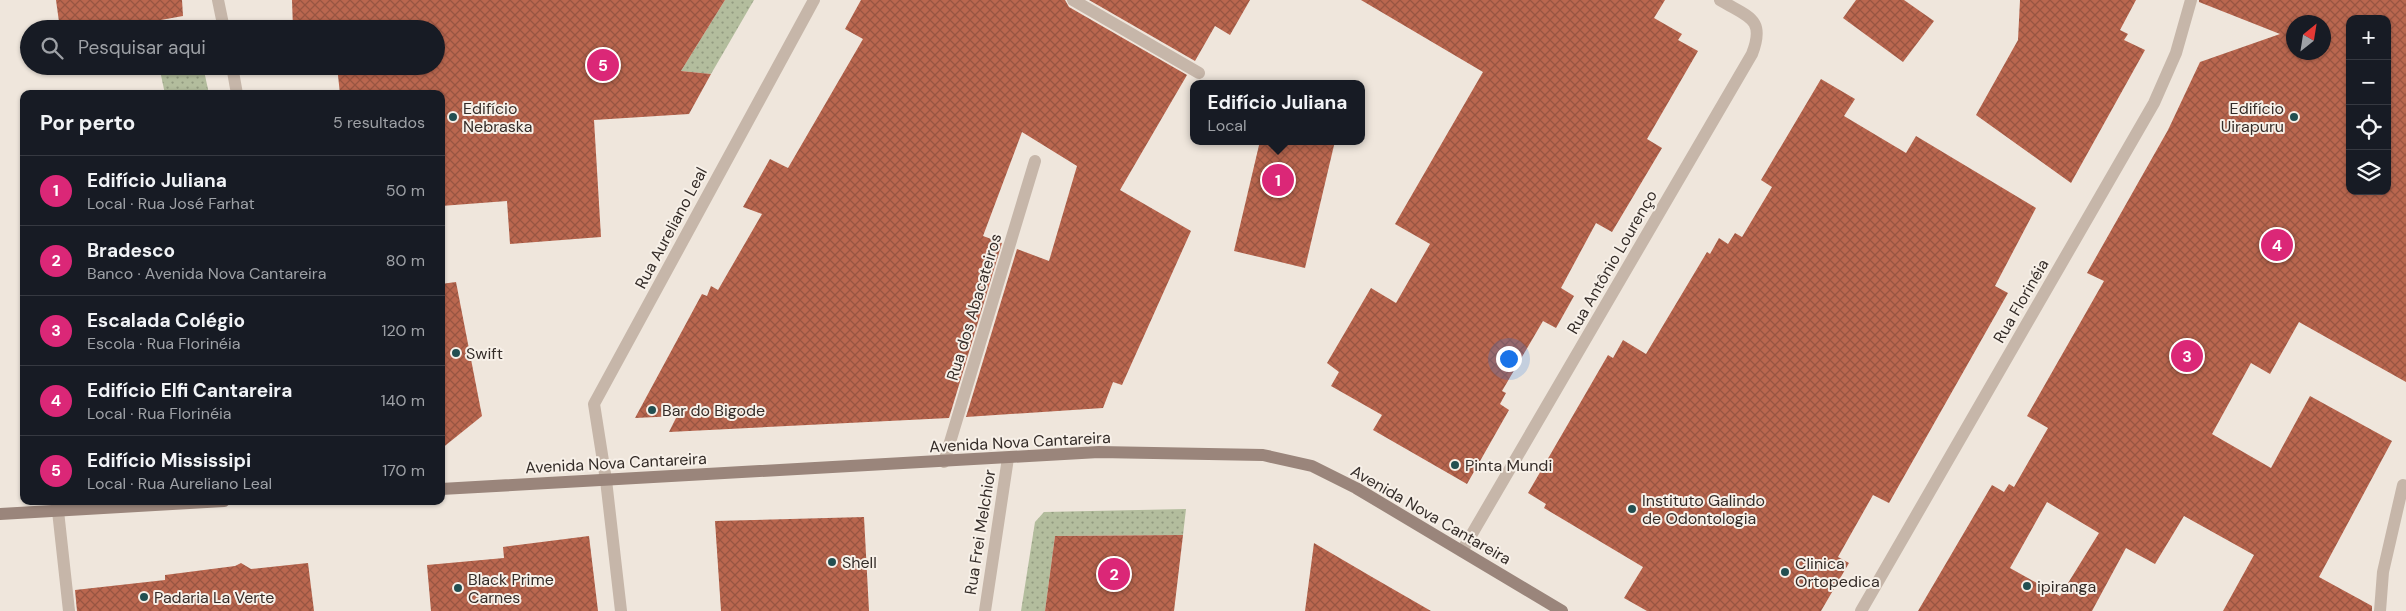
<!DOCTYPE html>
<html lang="pt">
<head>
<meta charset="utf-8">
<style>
  :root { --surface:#171b24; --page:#20242c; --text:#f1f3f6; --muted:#9ea1a6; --line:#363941; --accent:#db2777 }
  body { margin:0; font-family:"DM Sans",sans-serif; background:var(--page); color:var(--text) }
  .controls { position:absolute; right:15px; top:15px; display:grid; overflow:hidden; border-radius:10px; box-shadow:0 1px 4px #0004 }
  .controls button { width:45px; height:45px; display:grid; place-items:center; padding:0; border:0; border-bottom:1px solid var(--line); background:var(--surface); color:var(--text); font:25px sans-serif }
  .compass { position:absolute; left:2286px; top:15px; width:45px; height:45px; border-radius:50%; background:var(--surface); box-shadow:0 1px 4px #0004; rotate:30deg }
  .you { position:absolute; left:1508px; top:358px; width:18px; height:18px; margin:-12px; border:4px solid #fff; border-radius:50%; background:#1a73e8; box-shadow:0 0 0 8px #1a73e833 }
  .badge { display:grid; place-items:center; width:32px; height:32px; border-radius:50%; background:var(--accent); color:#fff; font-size:16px; font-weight:700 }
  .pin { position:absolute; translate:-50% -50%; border:2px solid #fff; box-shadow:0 1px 5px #0006 }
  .popup { position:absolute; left:1190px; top:80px; width:175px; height:65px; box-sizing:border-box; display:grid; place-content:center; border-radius:10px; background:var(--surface); filter:drop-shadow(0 1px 4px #0005); font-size:16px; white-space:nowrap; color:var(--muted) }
  .popup b { font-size:19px; color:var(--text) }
  .popup::after { content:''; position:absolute; left:50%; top:100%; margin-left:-10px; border:10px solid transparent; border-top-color:var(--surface) }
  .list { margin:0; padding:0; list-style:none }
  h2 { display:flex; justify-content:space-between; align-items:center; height:65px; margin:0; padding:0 20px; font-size:21px }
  h2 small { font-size:16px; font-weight:400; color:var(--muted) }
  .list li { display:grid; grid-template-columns:32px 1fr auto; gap:15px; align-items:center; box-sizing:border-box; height:70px; padding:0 20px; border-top:1px solid var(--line) }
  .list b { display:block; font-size:19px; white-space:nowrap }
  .list p { margin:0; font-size:16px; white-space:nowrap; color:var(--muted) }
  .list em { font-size:16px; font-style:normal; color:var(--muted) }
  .icon { flex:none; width:28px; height:28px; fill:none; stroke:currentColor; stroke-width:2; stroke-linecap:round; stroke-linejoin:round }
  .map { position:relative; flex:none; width:2406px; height:611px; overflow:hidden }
  .search { position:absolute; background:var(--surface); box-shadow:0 1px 4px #0004; left:20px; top:20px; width:425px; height:55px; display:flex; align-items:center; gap:12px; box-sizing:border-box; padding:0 18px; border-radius:28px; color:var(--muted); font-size:19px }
  .panel { position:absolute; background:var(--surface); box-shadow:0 1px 4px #0004; left:20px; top:90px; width:425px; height:415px; border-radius:10px }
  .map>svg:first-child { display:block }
  .grass { fill:url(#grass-dots) }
  .building { fill:url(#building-cross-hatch); fill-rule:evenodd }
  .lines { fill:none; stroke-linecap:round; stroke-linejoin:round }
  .street { stroke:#c6b6a9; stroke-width:12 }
  .secondary { stroke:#9a857b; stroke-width:12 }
  .poi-dot { fill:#224f51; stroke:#f7f0e8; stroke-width:2 }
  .labels { text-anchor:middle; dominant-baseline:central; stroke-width:4; stroke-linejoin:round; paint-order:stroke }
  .poi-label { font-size:16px; fill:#342c28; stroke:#f7f0e8; text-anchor:start }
  .street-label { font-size:16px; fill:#342c28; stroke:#f7f0e8 }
</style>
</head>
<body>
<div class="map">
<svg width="2406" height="611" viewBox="0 0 2406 611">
  <defs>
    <pattern id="grass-dots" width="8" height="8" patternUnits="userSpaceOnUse" patternTransform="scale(1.25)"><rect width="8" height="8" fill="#b3bd9d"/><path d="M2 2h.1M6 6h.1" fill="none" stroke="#929a80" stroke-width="1.8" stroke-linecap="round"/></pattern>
    <pattern id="building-cross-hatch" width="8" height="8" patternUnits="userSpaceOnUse" patternTransform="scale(1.25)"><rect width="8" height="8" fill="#ba674f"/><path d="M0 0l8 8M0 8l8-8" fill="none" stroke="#985542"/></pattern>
  </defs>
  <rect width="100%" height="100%" fill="#efe6dc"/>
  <g class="grass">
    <path d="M725,0h29l-43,74 -30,-3z"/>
    <path d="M159,66h44l6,28h-44z"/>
    <path d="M1186,509l-3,26 -128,1 -10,75h-24l14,-89 9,-10z"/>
  </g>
  <g class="building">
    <path d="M56,0h126l1,16 -72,13h-51z"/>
    <path d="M292,0h433l-44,71 30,3 -22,40 -95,6 7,117 -91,7 -3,-43 -66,5v-112h-101l-3,-28h99v-37h-143z"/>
    <path d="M861,0h204l4,7 118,68 -67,115 71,41 -69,154 -9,-3 -10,26 -137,9 51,-168 32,12 28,-95 -55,-34 -39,104 19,7 -53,175 -280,14 8,-16 -42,2 67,-124 5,2 4,-10 7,4 44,-76 -19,-7 27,-48 18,9 75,-129 -18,-10z"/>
    <path d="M1089,0h161l-20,35 -15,-9 -20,35z"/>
    <path d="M1361,0h304l-11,18 28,16 -4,6 20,11 -51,88 15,9 -50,84 -16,-9 -35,65 13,8 -18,32 -13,-7 -41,70 4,2 -6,11 9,6 -42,74 -94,-54 9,-15 -51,-29 8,-14 -12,-9 44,-75 25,15 34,-59 -35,-20 88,-152z"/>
    <path d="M1856,0h48l30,21 -31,41 -60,-44z"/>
    <path d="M2020,0h116l-16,30 8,4 -4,6 21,10 -74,133 -95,-68 42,-75z"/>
    <path d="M2199,0h207v382l-107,-60 -29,52 -19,-11 -39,71 59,34 39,-72 82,45 -73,136 53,29v5h-149l31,-56 -70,-39 -29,48 -29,-16 -34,63h-174l74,-126 12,7 5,-8 5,3 34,-59 -21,-12 77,-135 -17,-8 81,-143 32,-68 80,-28 -81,-32zM2350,19h37v172h-37zM2294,22h30v30h-30zM2047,502l52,31 -39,63 -50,-28z"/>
    <path d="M1821,79l34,20 -11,17 62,37 10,-17 120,72 -41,78 13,7 -119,210 -16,-8 -35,62 11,6 -28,48h-174l-23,-13 19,-31 -99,-59 2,-4 -18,-11 80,-138 5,3 10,-18 23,14 61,-102 3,2 9,-16 9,6 7,-11 7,4 30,-50 -11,-7z"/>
    <path d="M1260,141h75l-30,127 -71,-17z"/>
    <path d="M456,282l26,134 -41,33v-165z"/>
    <path d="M864,517l5,94h-148l-6,-90z"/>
    <path d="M1183,535l-9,76h-129l10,-75z"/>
    <path d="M589,536l9,75h-167l-4,-46 77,-7 -1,-11z"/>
    <path d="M1314,543l58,34 59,34h-126z"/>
    <path d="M241,563l10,6 57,-6 6,48h-237l-2,-21 90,-10v-5l70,-9z"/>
  </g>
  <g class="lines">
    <g class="street">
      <path d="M218,0l6,29"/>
      <path d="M1073,0l126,73"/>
      <path d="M232,66l5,28"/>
      <path d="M944,462l91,-301"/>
      <path d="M58,511l11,100"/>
      <path d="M1462,551l290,-497c14,-36 -4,-37 -32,-54"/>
      <path d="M621,611l-15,-131 -12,-76 220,-404"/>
      <path d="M985,611l23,-153"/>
      <path d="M1861,611l293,-508 22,-50 15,-53"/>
      <path d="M2380,611l3,-39 20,-87"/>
    </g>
    <g class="secondary">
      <path d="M441,489l658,-37 164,3 49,11 44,22 206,123"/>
      <path d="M0,514l224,-13"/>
    </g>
  </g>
  <g class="poi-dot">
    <circle cx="453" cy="117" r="5"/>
    <circle cx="2294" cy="117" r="5"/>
    <circle cx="456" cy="353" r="5"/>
    <circle cx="652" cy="410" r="5"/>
    <circle cx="1455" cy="465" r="5"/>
    <circle cx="1632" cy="509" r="5"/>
    <circle cx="832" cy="562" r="5"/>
    <circle cx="1785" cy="572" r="5"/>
    <circle cx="2027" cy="586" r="5"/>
    <circle cx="458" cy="588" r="5"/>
    <circle cx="144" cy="597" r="5"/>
  </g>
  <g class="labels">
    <g class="poi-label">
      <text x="463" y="108">Edifício<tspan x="463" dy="18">Nebraska</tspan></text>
      <text x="2284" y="108" text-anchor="end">Edifício<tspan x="2284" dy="18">Uirapuru</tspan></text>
      <text x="466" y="353">Swift</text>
      <text x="662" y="410">Bar do Bigode</text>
      <text x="1465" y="465">Pinta Mundi</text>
      <text x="1642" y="500">Instituto Galindo<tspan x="1642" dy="18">de Odontologia</tspan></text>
      <text x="842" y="562">Shell</text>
      <text x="1795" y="563">Clinica<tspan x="1795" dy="18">Ortopedica</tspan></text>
      <text x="468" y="579">Black Prime<tspan x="468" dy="18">Carnes</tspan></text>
      <text x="2037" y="586">ipiranga</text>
      <text x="154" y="597">Padaria La Verte</text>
    </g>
    <g class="street-label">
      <text transform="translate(671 228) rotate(-62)">Rua Aureliano Leal</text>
      <text transform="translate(1612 262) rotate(-60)">Rua Antônio Lourenço</text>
      <text transform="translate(2021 301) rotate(-60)">Rua Florinéia</text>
      <text transform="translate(974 307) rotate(-73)">Rua dos Abacateiros</text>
      <text transform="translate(1020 442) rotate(-3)">Avenida Nova Cantareira</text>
      <text transform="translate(616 463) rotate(-3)">Avenida Nova Cantareira</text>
      <text transform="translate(1431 515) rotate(30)">Avenida Nova Cantareira</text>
      <text transform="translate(980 532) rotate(-81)">Rua Frei Melchior</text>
    </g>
  </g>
</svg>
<div class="controls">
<button>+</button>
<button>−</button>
<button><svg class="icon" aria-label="locate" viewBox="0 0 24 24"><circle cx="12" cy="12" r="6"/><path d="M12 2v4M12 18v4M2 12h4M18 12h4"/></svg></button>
<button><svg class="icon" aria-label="layers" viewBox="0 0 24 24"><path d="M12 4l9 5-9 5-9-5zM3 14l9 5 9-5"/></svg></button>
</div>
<svg class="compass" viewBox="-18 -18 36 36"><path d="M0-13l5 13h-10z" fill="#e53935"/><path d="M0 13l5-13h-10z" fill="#9ea1a6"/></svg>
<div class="you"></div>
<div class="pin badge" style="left:1278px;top:180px">1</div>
<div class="popup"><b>Edifício Juliana</b>Local</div>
<div class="pin badge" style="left:1114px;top:574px">2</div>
<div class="pin badge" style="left:2187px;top:356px">3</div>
<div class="pin badge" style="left:2277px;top:245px">4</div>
<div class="pin badge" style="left:603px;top:65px">5</div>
<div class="search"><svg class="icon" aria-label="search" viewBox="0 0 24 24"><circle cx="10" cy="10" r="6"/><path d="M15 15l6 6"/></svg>Pesquisar aqui</div>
<section class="panel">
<h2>Por perto<small>5 resultados</small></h2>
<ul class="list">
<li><span class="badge">1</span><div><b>Edifício Juliana</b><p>Local · Rua José Farhat</p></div><em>50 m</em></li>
<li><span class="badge">2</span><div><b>Bradesco</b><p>Banco · Avenida Nova Cantareira</p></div><em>80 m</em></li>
<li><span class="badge">3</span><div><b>Escalada Colégio</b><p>Escola · Rua Florinéia</p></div><em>120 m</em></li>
<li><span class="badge">4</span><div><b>Edifício Elfi Cantareira</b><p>Local · Rua Florinéia</p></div><em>140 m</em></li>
<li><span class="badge">5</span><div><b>Edifício Mississipi</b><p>Local · Rua Aureliano Leal</p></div><em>170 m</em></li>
</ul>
</section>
</div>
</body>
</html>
